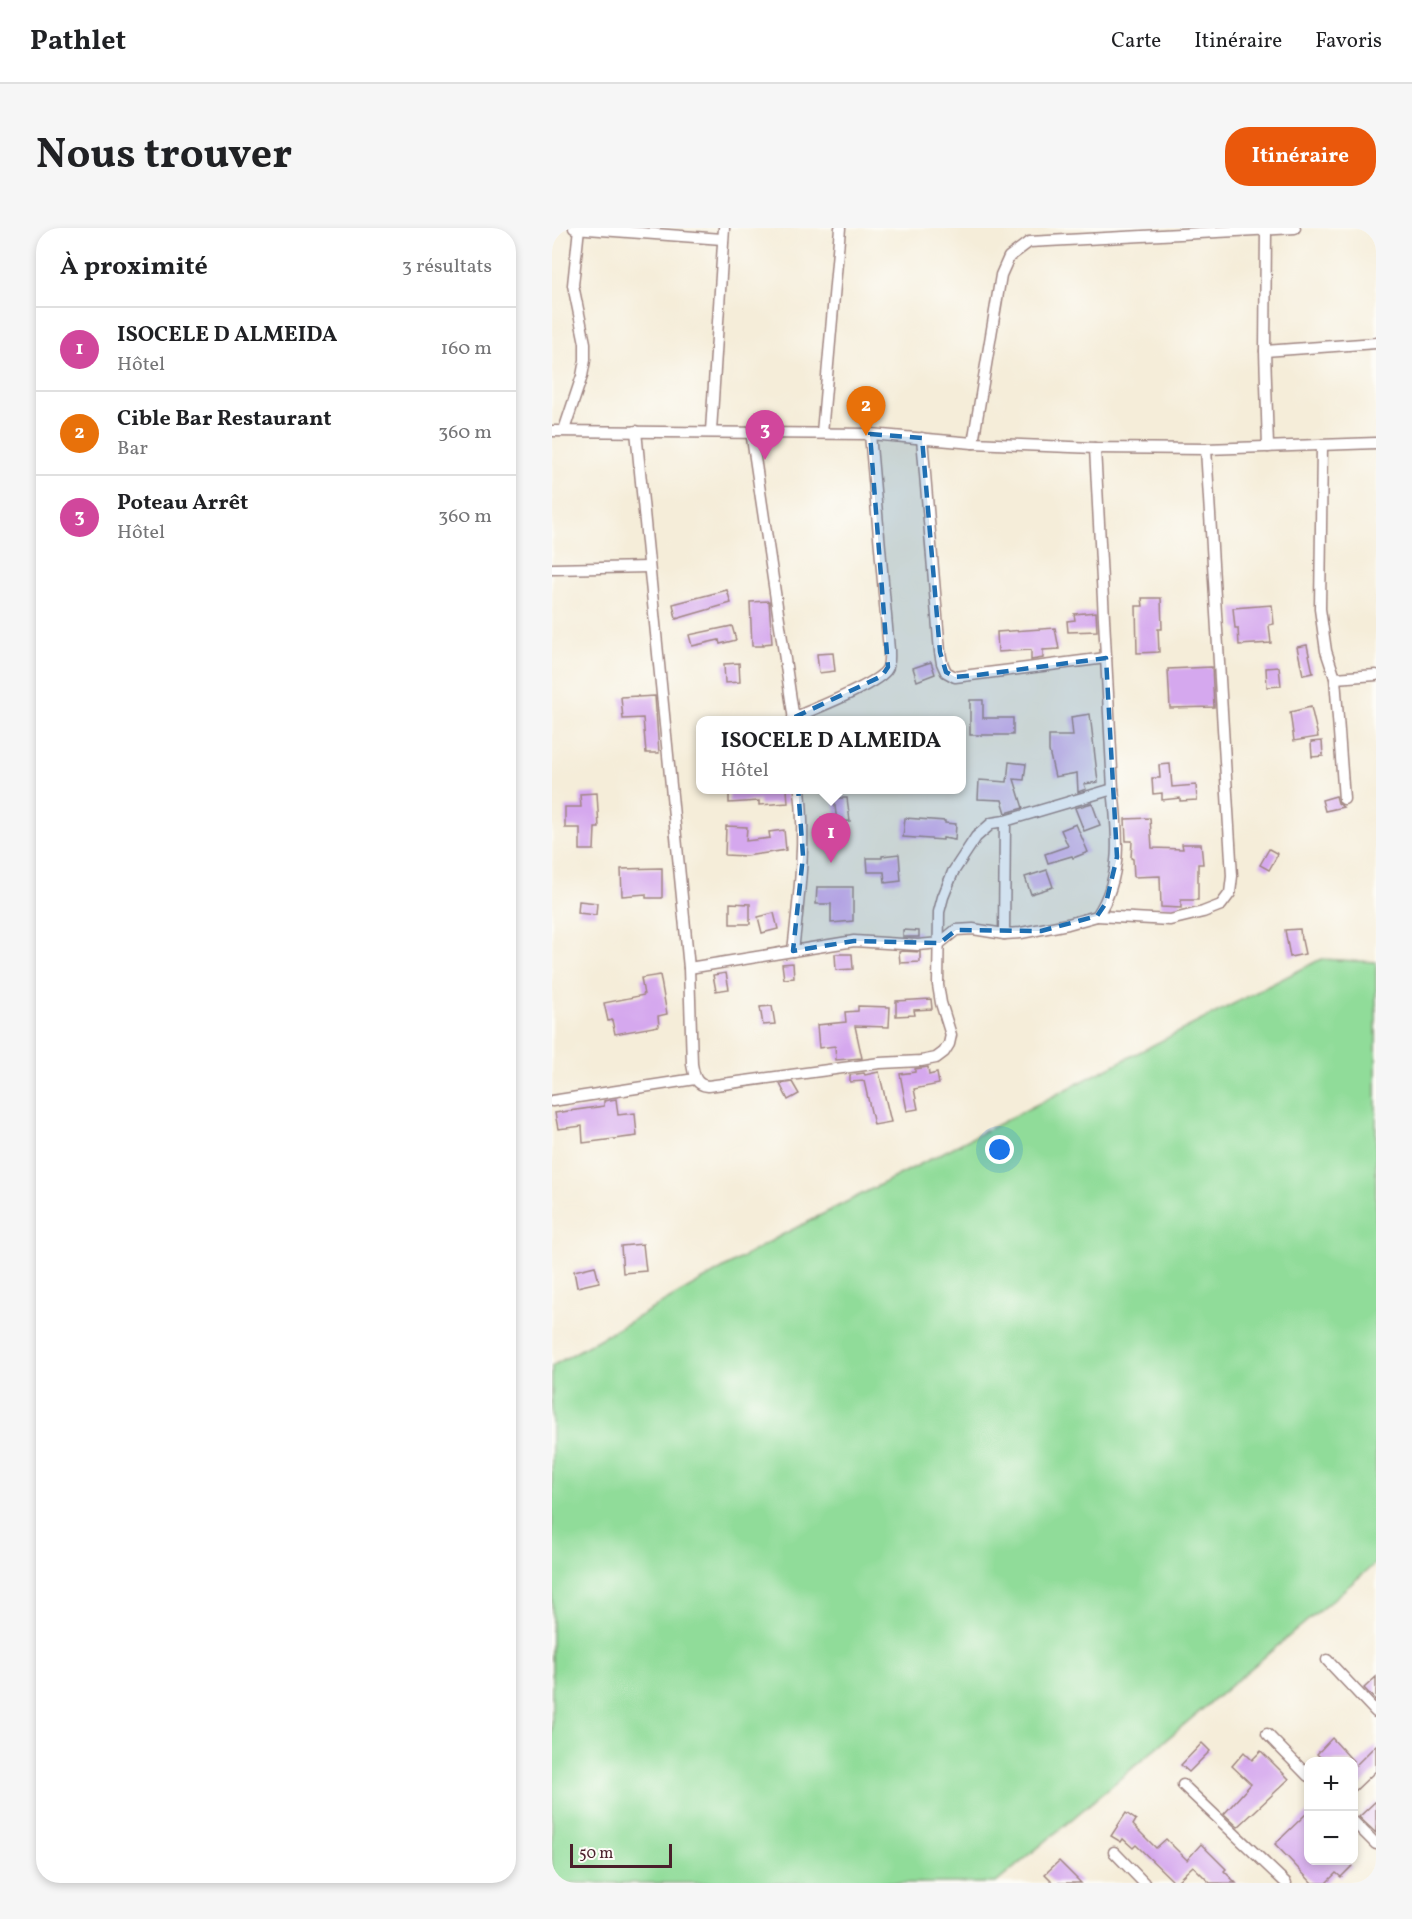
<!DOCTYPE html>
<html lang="fr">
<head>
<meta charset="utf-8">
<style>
  :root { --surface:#fff; --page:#f6f6f6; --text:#202124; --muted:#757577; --line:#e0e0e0; --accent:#ea580c }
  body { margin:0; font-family:Vollkorn,serif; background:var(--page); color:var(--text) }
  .controls { position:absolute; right:18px; bottom:18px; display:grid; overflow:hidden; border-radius:12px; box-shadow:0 3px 9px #0003 }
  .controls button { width:54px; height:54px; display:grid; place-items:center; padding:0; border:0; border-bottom:2px solid var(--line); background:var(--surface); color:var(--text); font:30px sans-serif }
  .scale { position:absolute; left:18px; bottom:15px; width:102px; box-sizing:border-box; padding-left:6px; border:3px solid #4a1f2b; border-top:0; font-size:16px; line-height:21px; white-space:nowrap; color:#4a1f2b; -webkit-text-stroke:4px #fdfcf7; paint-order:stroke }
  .you { position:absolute; left:448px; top:922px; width:21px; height:21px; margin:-15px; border:4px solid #fff; border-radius:50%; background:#1a73e8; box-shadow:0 0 0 9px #1a73e833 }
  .badge { display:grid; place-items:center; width:39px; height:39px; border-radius:50%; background:var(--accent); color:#fff; font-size:20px; font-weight:700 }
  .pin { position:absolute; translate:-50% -50px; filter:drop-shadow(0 2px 3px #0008) }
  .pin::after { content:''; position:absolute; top:32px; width:21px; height:18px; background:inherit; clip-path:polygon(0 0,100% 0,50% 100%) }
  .popup { position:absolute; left:144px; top:488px; width:270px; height:78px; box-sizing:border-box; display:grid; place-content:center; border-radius:12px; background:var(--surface); filter:drop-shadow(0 2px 4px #0005); font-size:20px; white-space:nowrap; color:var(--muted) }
  .popup b { font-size:22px; color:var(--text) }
  .popup::after { content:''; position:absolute; left:50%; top:100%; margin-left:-12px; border:12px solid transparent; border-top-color:var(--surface) }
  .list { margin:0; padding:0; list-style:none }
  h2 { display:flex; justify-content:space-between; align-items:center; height:78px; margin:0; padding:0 24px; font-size:26px }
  h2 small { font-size:20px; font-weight:400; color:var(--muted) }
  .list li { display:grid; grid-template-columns:39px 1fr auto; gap:18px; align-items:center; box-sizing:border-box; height:84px; padding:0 24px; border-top:2px solid var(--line) }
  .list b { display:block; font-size:22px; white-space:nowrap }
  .list p { margin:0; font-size:20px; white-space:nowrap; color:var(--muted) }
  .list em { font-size:20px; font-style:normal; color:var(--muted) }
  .map { position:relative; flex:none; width:824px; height:1655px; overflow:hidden; border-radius:24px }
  header { display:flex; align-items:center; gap:36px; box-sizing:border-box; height:84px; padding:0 30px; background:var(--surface); border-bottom:2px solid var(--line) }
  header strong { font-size:28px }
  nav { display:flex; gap:33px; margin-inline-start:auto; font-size:21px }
  .intro { display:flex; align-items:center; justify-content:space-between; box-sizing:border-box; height:144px; padding:0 36px }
  h1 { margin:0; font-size:42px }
  .button { padding:15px 27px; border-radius:24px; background:var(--accent); color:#fff; font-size:21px; font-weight:700 }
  main { display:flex; gap:36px; padding:0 36px }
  aside { flex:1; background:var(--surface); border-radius:24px; box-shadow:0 3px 9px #0003 }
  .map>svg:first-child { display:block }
  .green { fill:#90dc99; stroke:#6d7e62; stroke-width:1.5 }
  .building { fill:#d5a8ee }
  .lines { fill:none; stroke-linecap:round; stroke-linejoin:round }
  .street-casing { stroke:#a08682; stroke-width:13 }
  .street { stroke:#fff; stroke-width:10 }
  .marked { fill:#1f6fb2; fill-opacity:0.2; stroke:#1f6fb2; stroke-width:4.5; stroke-dasharray:12 8; stroke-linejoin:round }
</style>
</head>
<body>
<header>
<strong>Pathlet</strong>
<nav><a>Carte</a><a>Itinéraire</a><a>Favoris</a></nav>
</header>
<div class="intro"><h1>Nous trouver</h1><a class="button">Itinéraire</a></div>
<main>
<aside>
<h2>À proximité<small>3 résultats</small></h2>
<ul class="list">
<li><span class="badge" style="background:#d1479c">1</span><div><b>ISOCELE D ALMEIDA</b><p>Hôtel</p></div><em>160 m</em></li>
<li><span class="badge" style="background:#e8710a">2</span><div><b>Cible Bar Restaurant</b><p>Bar</p></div><em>360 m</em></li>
<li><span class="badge" style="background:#d1479c">3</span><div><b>Poteau Arrêt</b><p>Hôtel</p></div><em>360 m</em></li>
</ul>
</aside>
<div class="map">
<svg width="824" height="1655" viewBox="0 0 824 1655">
  <rect width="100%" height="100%" fill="#fdfcf7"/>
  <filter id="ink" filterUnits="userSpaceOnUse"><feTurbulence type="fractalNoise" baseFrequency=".0167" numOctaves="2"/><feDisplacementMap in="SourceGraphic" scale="12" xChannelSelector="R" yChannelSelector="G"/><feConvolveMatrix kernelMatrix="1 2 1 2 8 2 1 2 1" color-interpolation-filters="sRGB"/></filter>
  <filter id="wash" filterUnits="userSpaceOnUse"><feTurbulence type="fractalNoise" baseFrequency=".008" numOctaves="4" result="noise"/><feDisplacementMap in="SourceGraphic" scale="24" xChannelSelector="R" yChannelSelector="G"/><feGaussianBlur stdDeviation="1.35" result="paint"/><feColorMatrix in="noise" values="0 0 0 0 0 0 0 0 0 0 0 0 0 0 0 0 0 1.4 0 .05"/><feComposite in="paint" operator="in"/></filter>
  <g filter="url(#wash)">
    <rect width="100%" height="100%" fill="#f5edd9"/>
    <path class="green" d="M769,731l55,3v601l-380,320h-444v-517l228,-130z"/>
    <g id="blocks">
      <g class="building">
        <path d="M175,362l4,13 -55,16 -3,-15z"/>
        <path d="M590,370h19l1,31h-4l1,23 -22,1 -1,-47h7z"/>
        <path d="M217,373l3,42 -9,1v2h-11l-2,-44z"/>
        <path d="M720,377l2,19 -5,1 2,18 -32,2 -1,-17h-3l-2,-20z"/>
        <path d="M544,384l1,19 -29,1 -1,-11 8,-1 -1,-6z"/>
        <path d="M180,398l4,14 -16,4 -1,-4 -27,6 -3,-11z"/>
        <path d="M503,400l4,21 -16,1v8l-12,2v-10l-33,2 -1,-20z"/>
        <path d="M755,417l6,28 -10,2 -6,-28z"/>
        <path d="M281,425l2,18 -16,2 -2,-19z"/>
        <path d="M379,434l4,12 -18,7 -4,-13z"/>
        <path d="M187,435l1,19 -15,1 -1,-19z"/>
        <path d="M660,439l2,40 -44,1 -2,-39z"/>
        <path d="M727,439l2,19 -14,1 -1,-19z"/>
        <path d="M86,468v1l17,-1 4,57h-13l-3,-35 -20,1 -2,-22z"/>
        <path d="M418,472h13v18h30v17h-43z"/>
        <path d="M759,479l7,30 -24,4 -4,-29z"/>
        <path d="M538,486l8,68 -14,2 2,5 -8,3 -1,-19 -22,4 -6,-26v-15h24l-2,-19z"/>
        <path d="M770,513l1,15 -11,1 -1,-15z"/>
        <path d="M457,534l17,2 -2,16 -10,-1 9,29 -17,5 -4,-13 -24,-1 1,-19 28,2z"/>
        <path d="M618,536l2,23 24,-2 1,15 -17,1v-3l-18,2v-7l-9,1 -1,-16h8l-1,-13z"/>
        <path d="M177,561h58l1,14 -29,2v-4l-30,2z"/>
        <path d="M45,565l2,35h-4l-1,22h-14v-22h-15v-21h16l-1,-13z"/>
        <path d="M784,568l2,7 5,4 -18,4 -3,-11z"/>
        <path d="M282,570h13l3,23 -13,1z"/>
        <path d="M540,575l8,22 -16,6 -9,-23z"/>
        <path d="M353,590l40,3v2l11,1 -1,16 -12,-2v2l-40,-3z"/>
        <path d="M598,590l2,30 31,1 -1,-5h19l2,20h-5v36h-17v8l-20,-1 -1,-31 -26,1 -1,-18 -2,-1 1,-17h-6l-1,-22z"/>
        <path d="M524,596l12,28 -15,6 -1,-2 -24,7 -3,-9 23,-8 -7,-16z"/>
        <path d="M174,598l21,1 -1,14 24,-3 -1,-6 15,-2 2,20 -40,6 -21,-1z"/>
        <path d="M717,621l9,5 -9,16 -9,-5z"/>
        <path d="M347,626l2,27 -16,2 -1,-11h-16l-1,-14h15v-2z"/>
        <path d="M110,640v30h-16v-4l-24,2 -1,-27z"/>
        <path d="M495,642l6,17 -22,7 -6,-17z"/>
        <path d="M265,659h36v34l-22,2v-19h-15z"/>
        <path d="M27,673l18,2 -1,12 -18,-2z"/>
        <path d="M178,675l20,1v20h-20z"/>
        <path d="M222,685l4,16 -16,4 -4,-16z"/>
        <path d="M748,701l1,11h1l3,14 -15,3 -5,-27z"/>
        <path d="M351,702l16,1v6h-16z"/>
        <path d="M350,723l18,1v10l-20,1 -1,-11z"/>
        <path d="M283,726h17l1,15 -17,1z"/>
        <path d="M241,735l1,15 -10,1 -2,-15z"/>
        <path d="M174,745l3,16 -13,2 -3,-16z"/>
        <path d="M108,747l7,39 -9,2 1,10 -44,8 -3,-14 -4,1 -4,-18 40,-8 -3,-17z"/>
        <path d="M379,771l1,10 -18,1 1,5 -19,1v-15z"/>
        <path d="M220,778l3,18 -12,1 -3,-18z"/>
        <path d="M306,778l32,1 -1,20 -34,-1 7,32 -26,2 -1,-14 -16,2 -2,-23 29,-3 -1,-10 13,-1z"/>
        <path d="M376,839l1,8 8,-2 2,11 -25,5 4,20 -11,2 -7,-37 15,-2v-3z"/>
        <path d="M327,844l12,50 -17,3 -10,-44 -14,1v-7l14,-2 1,2z"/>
        <path d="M240,854l7,12 -11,6 -8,-16z"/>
        <path d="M64,871l2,16 17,-2 2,23 -54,7 -1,-17 -24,3 -3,-16 49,-7v-5z"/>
        <path d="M91,1016l3,27 -23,2 -2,-27z"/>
        <path d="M43,1038l4,16 -22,5 -3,-16z"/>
        <path d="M824,1449v24l-12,-13z"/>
        <path d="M780,1510l21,23h-29l-7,-7z"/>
        <path d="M650,1515l8,8 -21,21 -8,-7z"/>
        <path d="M824,1517v26l-23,22v-25z"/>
        <path d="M709,1523l28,28 -51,48 -14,-13 27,-30 -19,-18 12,-14 8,8z"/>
        <path d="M824,1573v32l-17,-16z"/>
        <path d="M756,1584v48h38l6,6 -11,11 -5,-4 -10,10h-14l-37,-39z"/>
        <path d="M574,1585l10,7 -3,5 23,23 10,-9 21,21 14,-16 25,25 -2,2 12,12h-26l-17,-17 -18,17 -39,-38 -3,3 -10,-9 -2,3 -10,-6z"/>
        <path d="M507,1633l22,22h-27l-9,-9z"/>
      </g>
    </g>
  </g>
  <g filter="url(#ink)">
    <use href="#blocks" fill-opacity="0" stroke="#a08682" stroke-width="1.5"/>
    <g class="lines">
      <g class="street-casing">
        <g id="street">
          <path d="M22,0l148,11"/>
          <path d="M714,2l-1,121 3,96"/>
          <path d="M713,123l111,-8"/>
          <path d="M12,202l18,-54 3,-16v-17l-12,-58 6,-57"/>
          <path d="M0,203l318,3 103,9 122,5 111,1 170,-6"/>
          <path d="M84,203l53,537 3,96c2,11 3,21 16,22l172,-23 41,-2 15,-3 8,-6 5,-8 2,-9 -10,-32 -3,-18 1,-73 4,-15 10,-25 23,-35 16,-14 13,-2"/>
          <path d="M159,203l13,-203"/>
          <path d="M199,203l43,289"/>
          <path d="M270,205l18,-205"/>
          <path d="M370,210l18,214 2,11 4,9 9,5 151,-19"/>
          <path d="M421,215l28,-168 8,-18 20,-15 266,-14"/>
          <path d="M770,217l-2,164 6,42 9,27 9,121"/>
          <path d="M0,341l97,-2"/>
          <path d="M783,450l41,-3"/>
          <path d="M241,490c18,-8 86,-34 94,-49 3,-5 2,-13 2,-19l-19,-216"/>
          <path d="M545,688l73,4 33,-8 18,-7 9,-12 2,-17 -26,-427"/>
          <path d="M452,706l1,-113 108,-32"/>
          <path d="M241,723c6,-54 13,-107 7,-161"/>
          <path d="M137,740l165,-27 64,4 22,-2 16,-13 17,-1 31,5 17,-1 47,-9 29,-8c26,-39 21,-82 16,-127l-18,-341"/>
          <path d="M0,873l143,-22"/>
          <path d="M775,1432l49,52"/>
          <path d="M715,1506l41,42"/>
          <path d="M631,1557l103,98"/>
          <path d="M802,1594l22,22"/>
          <path d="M562,1624l30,31"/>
        </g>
      </g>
      <use href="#street" class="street"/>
    </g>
  </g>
  <path class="marked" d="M318,206l52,4 18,214 6,20 9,5 23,-2 128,-17 11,199 -11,46 -9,13 -56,15 -85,-1 -16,13 -86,-2 -61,10 10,-95 -10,-138 89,-42 6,-9z"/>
</svg>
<div class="controls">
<button>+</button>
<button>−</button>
</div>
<div class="scale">50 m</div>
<div class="you"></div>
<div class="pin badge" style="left:279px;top:635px;background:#d1479c">1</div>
<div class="popup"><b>ISOCELE D ALMEIDA</b>Hôtel</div>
<div class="pin badge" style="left:314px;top:208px;background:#e8710a">2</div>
<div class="pin badge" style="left:213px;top:232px;background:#d1479c">3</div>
</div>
</main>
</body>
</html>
